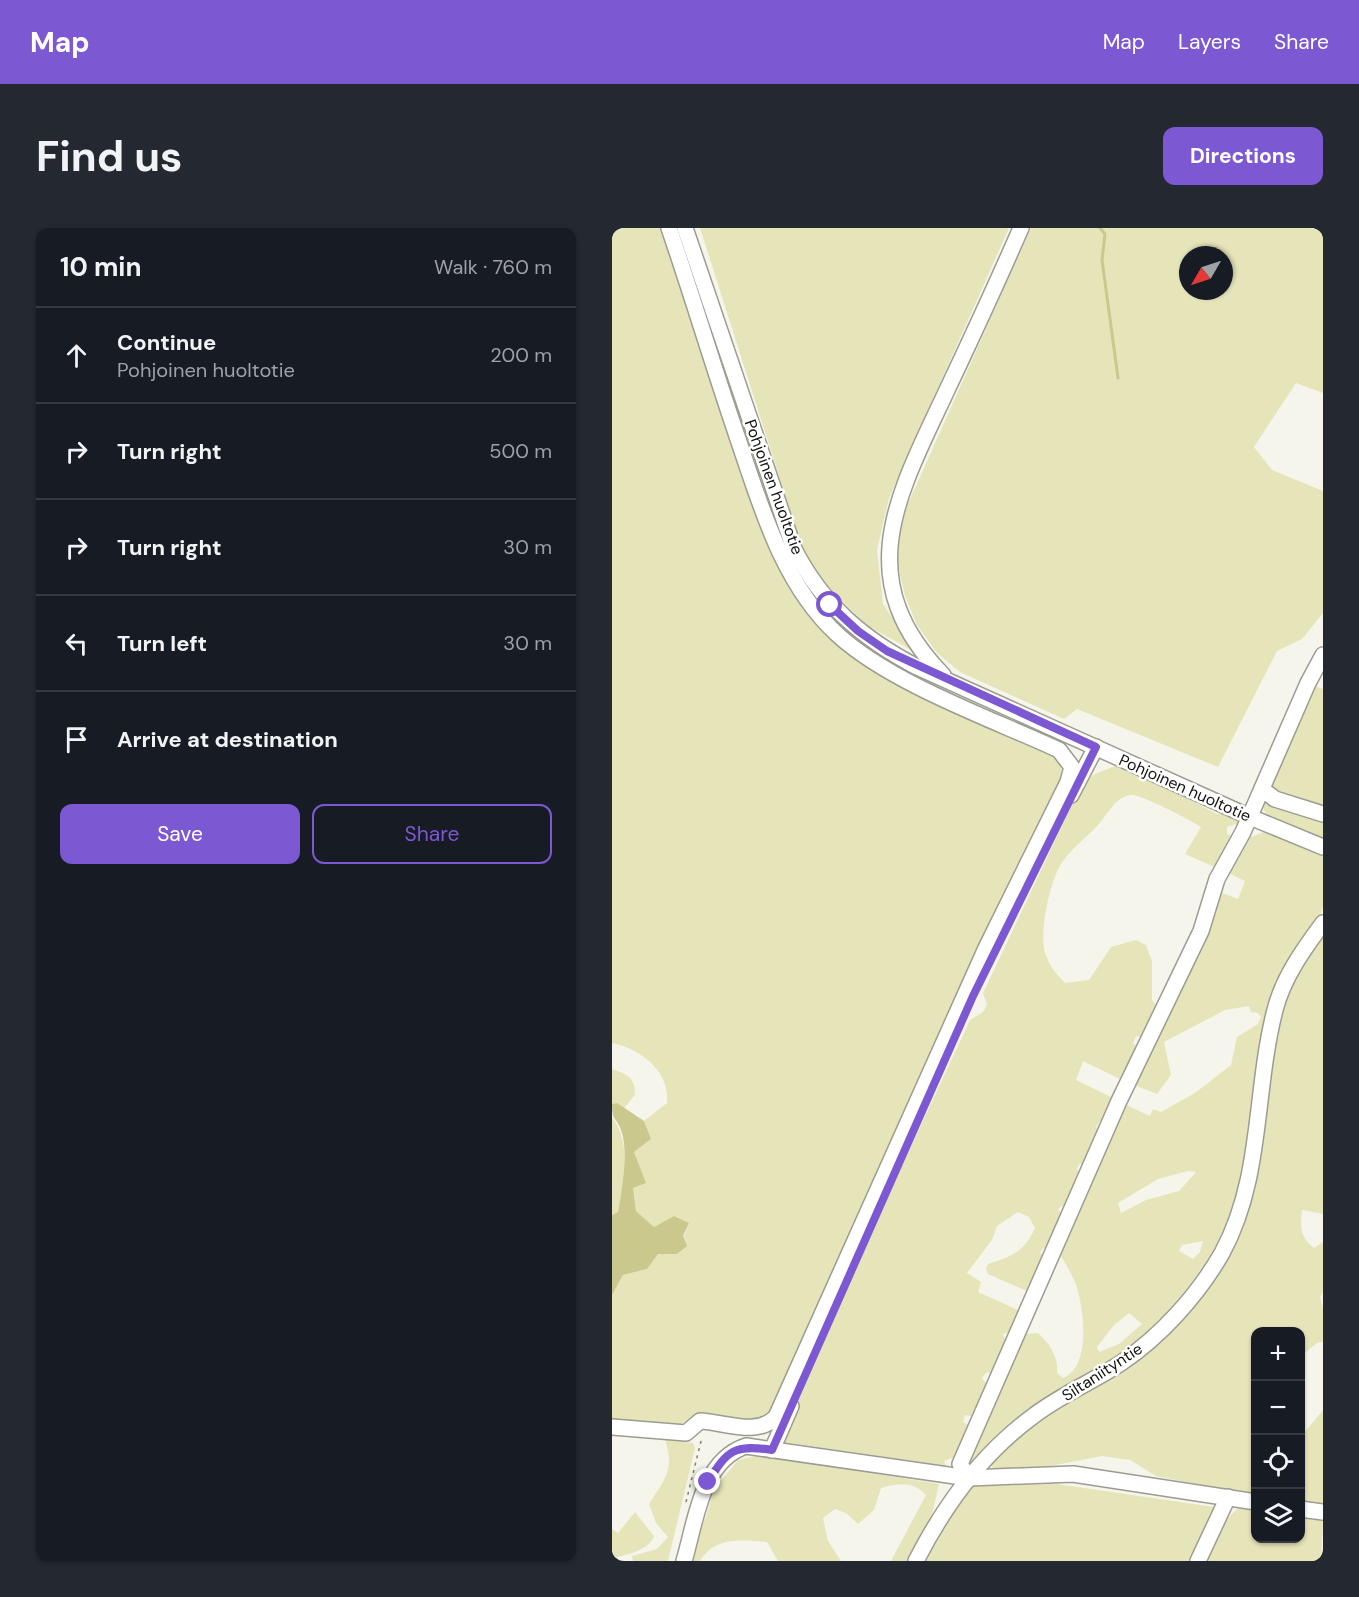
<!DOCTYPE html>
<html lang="en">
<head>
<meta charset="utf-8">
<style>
  :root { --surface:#171b24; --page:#242831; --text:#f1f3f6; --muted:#9ea1a6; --line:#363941; --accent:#7c58d2 }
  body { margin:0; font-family:"DM Sans",sans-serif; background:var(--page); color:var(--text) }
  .controls { position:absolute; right:18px; bottom:18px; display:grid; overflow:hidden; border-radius:12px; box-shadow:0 2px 4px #0004 }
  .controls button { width:54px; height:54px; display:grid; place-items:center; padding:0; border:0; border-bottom:2px solid var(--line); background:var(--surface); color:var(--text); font:30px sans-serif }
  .compass { position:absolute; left:567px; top:18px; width:54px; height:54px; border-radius:50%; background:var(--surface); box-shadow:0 2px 4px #0004; rotate:231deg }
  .stop { position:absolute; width:18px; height:18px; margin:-14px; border:4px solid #7c58d2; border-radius:50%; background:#fff }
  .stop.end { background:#7c58d2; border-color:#fff; box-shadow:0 2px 6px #0008 }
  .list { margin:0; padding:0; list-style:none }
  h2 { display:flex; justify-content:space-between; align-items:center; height:78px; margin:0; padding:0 24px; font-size:26px }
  h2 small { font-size:20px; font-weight:400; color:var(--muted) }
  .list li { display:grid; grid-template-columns:39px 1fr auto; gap:18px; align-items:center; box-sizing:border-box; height:96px; padding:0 24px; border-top:2px solid var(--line) }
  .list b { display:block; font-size:22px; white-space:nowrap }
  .list p { margin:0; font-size:20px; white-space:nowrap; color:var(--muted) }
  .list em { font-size:20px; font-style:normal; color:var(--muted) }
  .actions { display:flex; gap:12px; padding:18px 24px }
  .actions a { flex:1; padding:14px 0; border:2px solid var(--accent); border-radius:12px; text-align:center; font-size:21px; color:var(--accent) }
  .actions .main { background:var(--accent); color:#fff }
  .icon { flex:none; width:33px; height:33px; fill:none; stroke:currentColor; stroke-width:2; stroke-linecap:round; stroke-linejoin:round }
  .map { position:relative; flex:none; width:711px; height:1333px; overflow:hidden; border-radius:12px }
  header { display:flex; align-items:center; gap:36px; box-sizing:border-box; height:84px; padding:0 30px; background:var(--accent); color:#fff }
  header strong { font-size:28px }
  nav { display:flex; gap:33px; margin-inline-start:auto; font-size:21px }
  .intro { display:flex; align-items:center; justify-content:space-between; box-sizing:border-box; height:144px; padding:0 36px }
  h1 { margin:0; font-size:42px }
  .button { padding:15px 27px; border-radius:12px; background:var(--accent); color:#fff; font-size:21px; font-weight:700 }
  main { display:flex; gap:36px; padding:0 36px }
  aside { flex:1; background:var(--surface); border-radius:12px; box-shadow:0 2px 4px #0004 }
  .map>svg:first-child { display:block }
  .green { fill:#e6e5b9; fill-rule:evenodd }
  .water { fill:#cac88c }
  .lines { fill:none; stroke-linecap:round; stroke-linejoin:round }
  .stream { stroke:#cac88c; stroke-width:3 }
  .minor-casing { stroke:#9c9c92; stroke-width:18 }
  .path { stroke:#7e7e78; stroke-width:1.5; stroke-dasharray:3 4.5; stroke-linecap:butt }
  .minor { stroke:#fff; stroke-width:15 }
  .route { stroke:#7c58d2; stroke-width:8 }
  .labels { text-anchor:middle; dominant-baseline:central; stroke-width:5; stroke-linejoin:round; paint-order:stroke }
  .street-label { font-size:16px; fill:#12120f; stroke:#fff }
</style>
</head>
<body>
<header>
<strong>Map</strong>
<nav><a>Map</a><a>Layers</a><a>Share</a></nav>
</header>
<div class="intro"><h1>Find us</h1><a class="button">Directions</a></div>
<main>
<aside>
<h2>10 min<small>Walk · 760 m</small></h2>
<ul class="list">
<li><svg class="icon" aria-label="ahead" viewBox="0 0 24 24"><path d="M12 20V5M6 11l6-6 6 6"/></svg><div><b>Continue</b><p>Pohjoinen huoltotie</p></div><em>200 m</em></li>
<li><svg class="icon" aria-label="right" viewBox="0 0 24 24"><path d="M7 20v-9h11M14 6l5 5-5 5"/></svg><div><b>Turn right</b></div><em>500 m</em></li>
<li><svg class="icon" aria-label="right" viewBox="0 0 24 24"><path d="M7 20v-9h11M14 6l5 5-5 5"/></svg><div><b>Turn right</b></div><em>30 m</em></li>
<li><svg class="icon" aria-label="left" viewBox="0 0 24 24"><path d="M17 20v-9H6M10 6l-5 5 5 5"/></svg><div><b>Turn left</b></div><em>30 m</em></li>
<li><svg class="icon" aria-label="arrive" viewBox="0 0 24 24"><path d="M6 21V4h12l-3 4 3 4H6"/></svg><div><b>Arrive at destination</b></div></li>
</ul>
<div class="actions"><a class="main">Save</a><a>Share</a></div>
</aside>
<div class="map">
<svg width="711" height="1333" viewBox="0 0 711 1333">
  <rect width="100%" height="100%" fill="#f5f5eb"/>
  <g class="green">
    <path d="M0,0h51l79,252 47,100 46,60 68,48 157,72 2,15 -290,641 -13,8 -65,-7 -20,11 -62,-7v-126l11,-20 24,-6 11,-15h19l12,-31 -15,-7 -20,11 -18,-16 -3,-23 12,-5 -11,-31 17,-13 -7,-18 23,-18c3,-32 -26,-54 -55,-60z"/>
    <path d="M88,0h309l-120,270 -12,52 6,54 32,48 -47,-26 -38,-36 -27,-39z"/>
    <path d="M419,0h292v165l-27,-10 -42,64 18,23 51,21v122l-21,26 -25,12 -59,116 -141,-58 -13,10 -104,-47 -23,-19 -20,-28 -12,-29 -10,-44 12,-46zM576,27h36v36h-36z"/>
    <path d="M703,458l8,3v119l-43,-14 -9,-7v-8z"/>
    <path d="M508,536l97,50c10,-1 17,0 23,9l-13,4v6l7,6 -17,29 -32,-14 16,-27c-11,-7 -58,-32 -70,-32 -16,2 -23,19 -33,30 -11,12 -25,22 -35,36 -13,18 -24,70 -18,92 4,12 11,21 20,30l24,-3 22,-33 25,-7 10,5 6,16v39l5,6 -13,32 -8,-2 -3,7 5,5 -14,33 -41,-20 -7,19 39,19 -10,24 -5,-2 -4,6 5,4 -15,34 -7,-1 -2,6 6,4 -16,32h-6l-3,4 6,6 -15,33 -6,-1 -3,5 5,4 -16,35 -41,-18 -2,-5 2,-5c25,-8 36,-12 47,-36l-6,-11 -11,-5 -21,14 -5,14 -25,33 14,9 -3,10 42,19 -5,19 -12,4 4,11 -15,29 -5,-2 -5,6 7,10 -14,29 -10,-2 -2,7 7,4 -15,31 -11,4 3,7 -163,-23 -3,-5 98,-225 91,-195 13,-8 4,-7 -4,-12 95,-201 15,-17z"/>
    <path d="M653,567l58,23v24l-55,-23 -7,-16z"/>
    <path d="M655,603l52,22 4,4v49l-3,11c-21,34 -49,69 -57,109 -15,70 -9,147 -44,213 -25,48 -64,90 -108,121 -26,18 -56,31 -81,50 -21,15 -38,36 -57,53l-4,1 -3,-4 58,-126 14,-1c11,10 21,24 19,40l6,5c29,-11 21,-73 12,-96 -4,-9 -9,-17 -14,-26l61,-153 28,13 3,-7 8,3 34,-19 36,-28 6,-28 21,-13 3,-7 -3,-4 -7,-1 -2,-6 -24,4 -61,32 7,33 -14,19 -26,-10 70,-142 21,-49 16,6 7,-18 -19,-9 22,-34zM576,943l8,1 -17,19 -33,9 -25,13 -3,-10 40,-24zM591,1013l-3,11 -7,7 -14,-8 3,-6zM517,1085l13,11 -23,20 -20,8 -2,-5 17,-22z"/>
    <path d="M711,709v277l-21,-4c-2,16 -2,27 12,38l9,-6v50l-3,5 3,11v34l-6,1 -16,13 -1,-24h-44l-1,164 -99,-20 -26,-16 -28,-4 -57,11 -51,2 -3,-4 2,-5 33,-30 182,-144c27,-39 45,-82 53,-129 13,-75 8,-160 62,-220z"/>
    <path d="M0,841c16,6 23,8 23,26l-11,13 -7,-5 -5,1z"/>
    <path d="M0,889c20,27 12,64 6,95l-6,3z"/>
    <path d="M711,1182v97l-22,-4 -1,-65z"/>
    <path d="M53,1211l28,4 2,5 -27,113h-35l-1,-5 25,-7 11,-12 -12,-14 -7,-19c16,-25 26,-34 16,-65z"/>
    <path d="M149,1227l178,29 -7,31 -23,46h-18l35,-66c-13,-14 -27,-12 -45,-7l-7,22 -16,14 -12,-11 -11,-4 -12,9 5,23 13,20h-63l-11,-19c-25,-2 -52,-6 -67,19h-13l19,-44 8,-28 24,-29z"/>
    <path d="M445,1256l157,23 -1,7 -24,47h-263l14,-31 31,-44z"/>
    <path d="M626,1280l17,2 1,28h44l1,-21 22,4 -2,38 2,2h-119l25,-44z"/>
    <path d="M23,1284l19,24c-5,15 -28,18 -42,23v-30l6,4z"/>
  </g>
  <path class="water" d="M5,875l27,18 7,18 -17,13 12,31 -13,5 3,23 18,16 20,-11 15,7 -6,13 4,10 -10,8h-19l-11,15 -24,6 -11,20v-80l6,-3c4,-22 11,-61 3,-82 -5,-14 -9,-8 -9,-26z"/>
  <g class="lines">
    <path class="stream" d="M488,0l5,6 -3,26 16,118"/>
    <g class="minor-casing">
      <g id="minor">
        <path d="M73,0l109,321c28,55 69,90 123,118l333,150 73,30"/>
        <path d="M331,447c-95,-97 -44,-182 4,-285 25,-53 50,-107 74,-162"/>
        <path d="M650,561l13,10 48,15"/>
        <path d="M459,567l25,-48"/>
        <path d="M0,1199l74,6 14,-12c25,1 57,16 76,-4l210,-469 82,-166 4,-15 -13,-17c-67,-31 -167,-66 -221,-115 -55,-50 -77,-128 -100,-196 -24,-70 -45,-141 -69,-211"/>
        <path d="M160,1222l19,-44"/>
        <path d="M644,1274l-183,-28 -104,4 -9,-14 159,-363 82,-170 16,-52 26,-47 65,-149 15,-28"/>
        <path d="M688,1281l23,3"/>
        <path d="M72,1333c12,-40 17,-100 62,-115l223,32"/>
        <path d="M304,1333c28,-55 66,-107 116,-144 27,-21 60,-35 89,-54 40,-27 77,-68 101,-110 41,-75 32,-162 53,-243 8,-32 28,-60 48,-87"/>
        <path d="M586,1333l30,-64"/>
      </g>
    </g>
    <path class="path" d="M74,1274l16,-65"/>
    <use href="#minor" class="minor"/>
  </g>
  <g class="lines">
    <path class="route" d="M96,1254c19,-32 27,-38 64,-32l201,-454 123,-249 -209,-96 -29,-20 -28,-26"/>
  </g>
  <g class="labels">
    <g class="street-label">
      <text transform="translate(162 259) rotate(70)">Pohjoinen huoltotie</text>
      <text transform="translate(573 560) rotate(24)">Pohjoinen huoltotie</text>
      <text transform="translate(490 1144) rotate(-33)">Siltaniityntie</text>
    </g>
  </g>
</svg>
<div class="controls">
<button>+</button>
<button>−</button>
<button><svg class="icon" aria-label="locate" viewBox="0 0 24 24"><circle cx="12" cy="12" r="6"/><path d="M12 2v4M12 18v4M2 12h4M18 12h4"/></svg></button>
<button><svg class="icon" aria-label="layers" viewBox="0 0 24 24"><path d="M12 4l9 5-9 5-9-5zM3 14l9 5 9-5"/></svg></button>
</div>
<svg class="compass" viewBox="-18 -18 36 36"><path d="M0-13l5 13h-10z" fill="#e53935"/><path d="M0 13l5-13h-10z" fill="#9ea1a6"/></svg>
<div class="stop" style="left:218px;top:377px"></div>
<div class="stop end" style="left:96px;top:1254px"></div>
</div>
</main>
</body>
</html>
